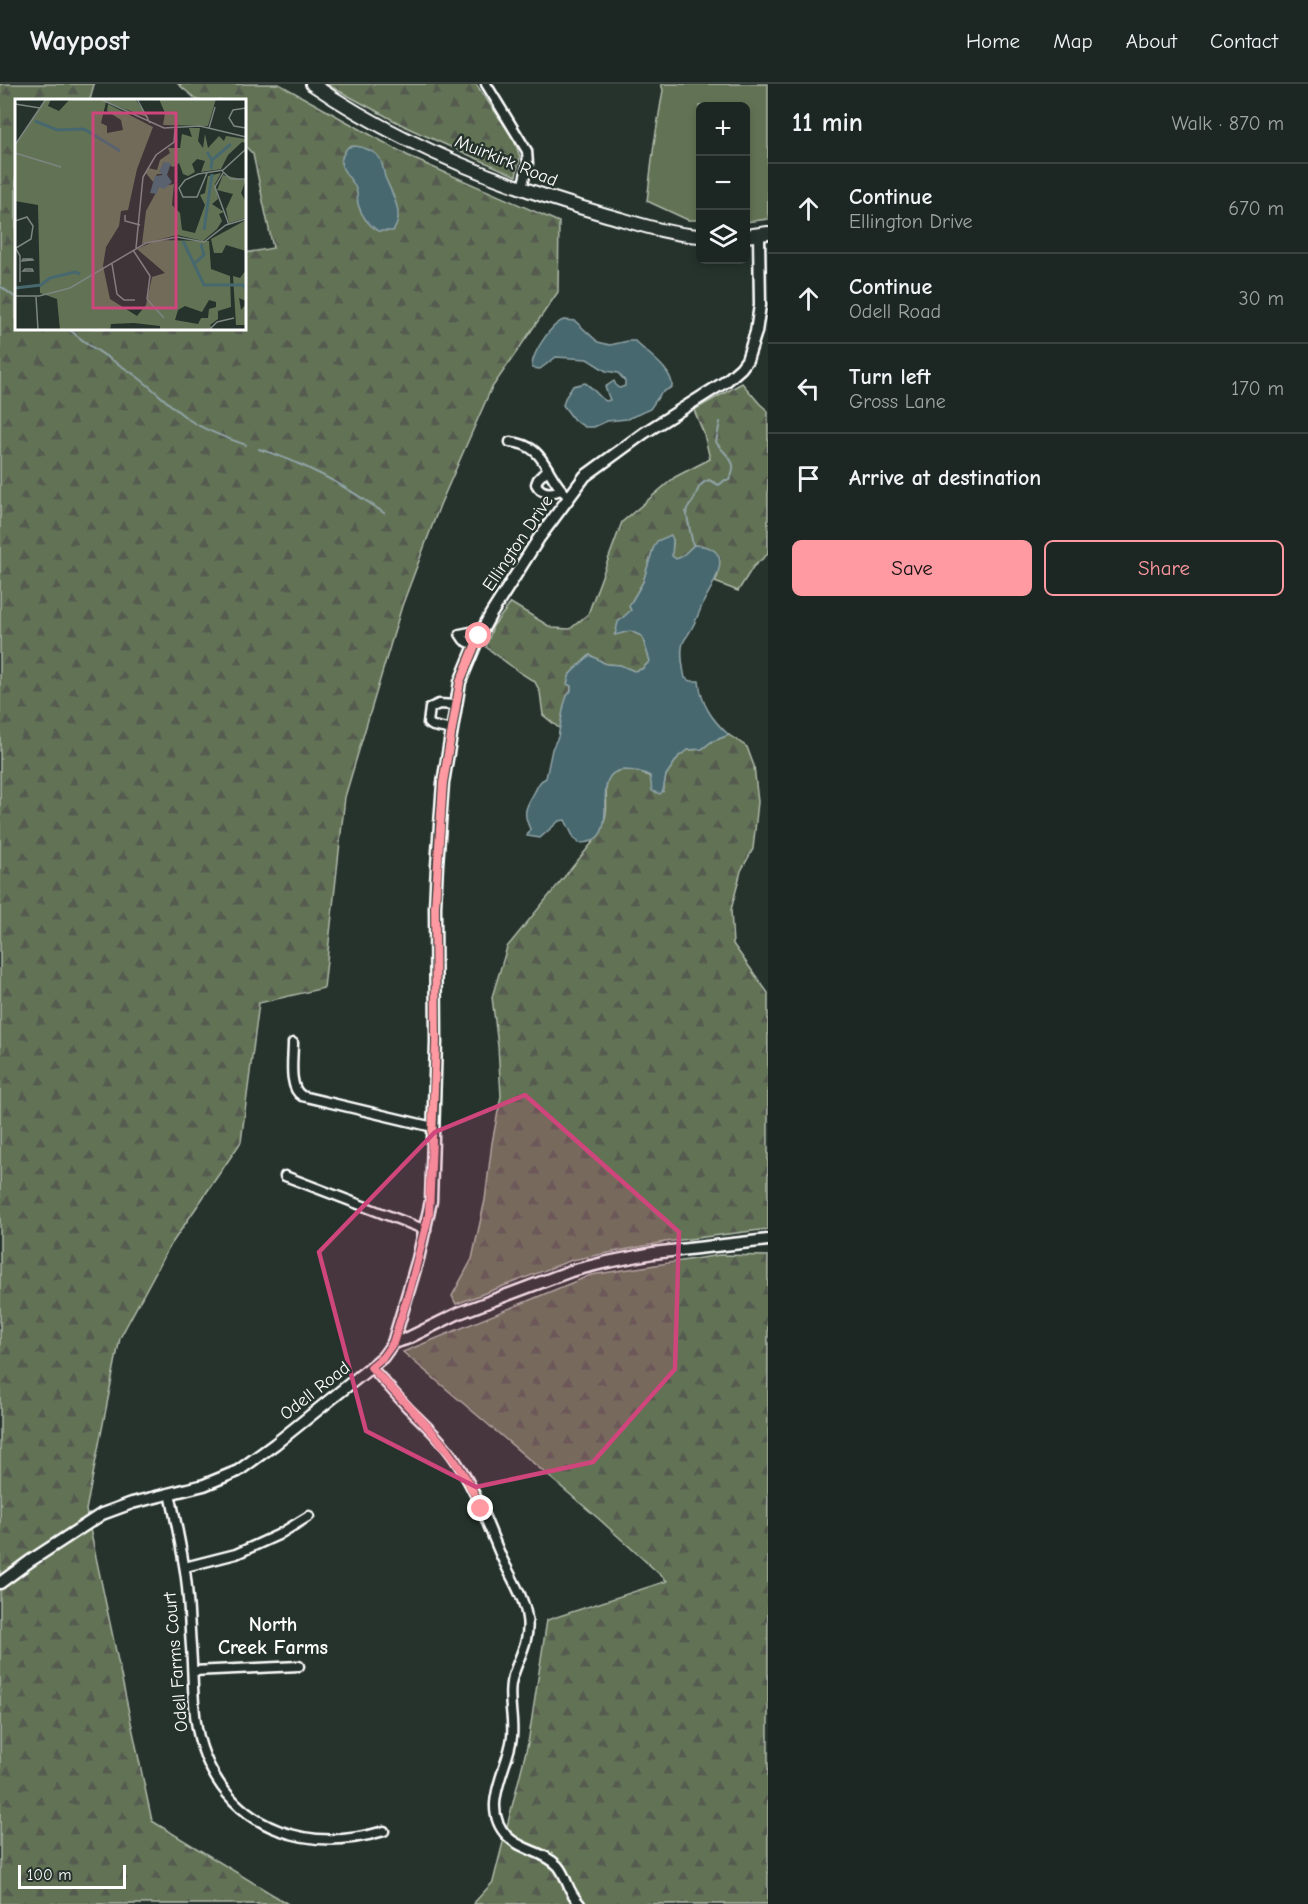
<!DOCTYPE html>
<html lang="en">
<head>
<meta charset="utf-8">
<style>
  :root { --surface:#1c2622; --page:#29322f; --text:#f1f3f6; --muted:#a0a5a5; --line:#3a4340; --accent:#ff9aa2 }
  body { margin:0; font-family:"Comic Neue",sans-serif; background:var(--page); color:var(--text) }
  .controls { position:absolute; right:18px; top:18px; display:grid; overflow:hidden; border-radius:9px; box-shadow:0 3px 9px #0003 }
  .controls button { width:54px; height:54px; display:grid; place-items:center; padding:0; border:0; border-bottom:2px solid var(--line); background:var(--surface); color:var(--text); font:30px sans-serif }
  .scale { position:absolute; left:18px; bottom:15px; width:108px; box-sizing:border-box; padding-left:6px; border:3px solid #fff; border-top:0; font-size:16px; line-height:21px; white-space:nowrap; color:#fff; -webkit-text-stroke:4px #26332d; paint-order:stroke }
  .stop { position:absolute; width:18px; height:18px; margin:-14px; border:4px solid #ff9aa2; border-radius:50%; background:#fff }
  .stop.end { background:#ff9aa2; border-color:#fff; box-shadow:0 2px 6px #0008 }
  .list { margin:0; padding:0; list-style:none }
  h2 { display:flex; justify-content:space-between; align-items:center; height:78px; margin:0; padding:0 24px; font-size:26px }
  h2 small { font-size:20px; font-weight:400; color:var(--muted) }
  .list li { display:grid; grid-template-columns:39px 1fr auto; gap:18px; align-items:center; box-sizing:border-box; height:90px; padding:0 24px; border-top:2px solid var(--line) }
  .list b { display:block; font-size:22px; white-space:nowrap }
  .list p { margin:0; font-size:20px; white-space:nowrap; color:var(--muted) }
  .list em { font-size:20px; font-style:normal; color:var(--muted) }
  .actions { display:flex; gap:12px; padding:18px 24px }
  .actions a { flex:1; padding:14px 0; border:2px solid var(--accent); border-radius:9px; text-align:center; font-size:21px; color:var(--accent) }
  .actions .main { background:var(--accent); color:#111 }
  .icon { flex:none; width:33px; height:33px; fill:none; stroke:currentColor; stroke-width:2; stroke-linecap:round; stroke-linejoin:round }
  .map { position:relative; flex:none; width:768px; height:1820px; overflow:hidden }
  header { display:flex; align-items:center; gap:36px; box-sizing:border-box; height:84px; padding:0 30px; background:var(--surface); border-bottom:2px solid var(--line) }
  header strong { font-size:28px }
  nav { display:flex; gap:33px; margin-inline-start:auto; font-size:21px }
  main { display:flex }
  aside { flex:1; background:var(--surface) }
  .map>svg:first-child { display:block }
  .forest { fill:url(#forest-firs); stroke:#b0b9aa; stroke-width:1.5 }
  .park { fill:#627355; stroke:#b0b9aa; stroke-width:1.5 }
  .water { fill:#47686e; stroke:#91a4a8; stroke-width:1.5 }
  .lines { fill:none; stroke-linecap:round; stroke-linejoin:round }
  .stream { stroke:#91a4a8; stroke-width:2 }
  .minor-casing { stroke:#fff; stroke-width:13 }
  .tertiary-casing { stroke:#fff; stroke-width:15 }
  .secondary-casing { stroke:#fff; stroke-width:16 }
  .minor { stroke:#26332d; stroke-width:8 }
  .tertiary { stroke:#26332d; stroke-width:10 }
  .secondary { stroke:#26332d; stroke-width:12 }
  .route { stroke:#ff9aa2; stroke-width:8 }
  .marked { fill:#ce467c; fill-opacity:0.2; stroke:#ce467c; stroke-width:4.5; stroke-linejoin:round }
  .labels { text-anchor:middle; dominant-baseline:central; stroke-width:5; stroke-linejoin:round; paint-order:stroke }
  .street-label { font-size:18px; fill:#fff; stroke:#26332d }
  .neighbourhood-label { font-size:20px; font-weight:bold; fill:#fff; stroke:#26332d }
  .inset-river { fill:none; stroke:#47686e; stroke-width:3 }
  .inset-road { fill:none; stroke:#7d8581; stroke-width:1.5 }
  .view { fill:#ce467c; fill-opacity:0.15; stroke:#ce467c; stroke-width:3 }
  .inset-edge { fill:none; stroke:#fff; stroke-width:3 }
</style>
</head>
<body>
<header>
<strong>Waypost</strong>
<nav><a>Home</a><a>Map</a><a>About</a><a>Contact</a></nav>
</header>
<main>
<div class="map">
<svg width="768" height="1820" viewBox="0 0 768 1820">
  <defs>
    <pattern id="forest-firs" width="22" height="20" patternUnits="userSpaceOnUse" patternTransform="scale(1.5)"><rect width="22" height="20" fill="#627355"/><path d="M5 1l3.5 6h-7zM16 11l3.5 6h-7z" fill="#555c50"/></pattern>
  </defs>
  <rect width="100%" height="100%" fill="#26332d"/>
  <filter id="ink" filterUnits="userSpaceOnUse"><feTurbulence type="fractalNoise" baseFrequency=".0167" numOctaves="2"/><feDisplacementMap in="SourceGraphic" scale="12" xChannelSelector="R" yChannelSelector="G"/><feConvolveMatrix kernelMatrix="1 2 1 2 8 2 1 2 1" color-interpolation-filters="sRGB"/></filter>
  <g filter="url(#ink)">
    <g class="forest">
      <path d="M0,0h94l-4,16h-74v228h228l1,-75 28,-5 -20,-94 -8,-8 -1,-46h-47l-19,-16h101l135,75 145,63 -1,70 -67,97 -51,116 -38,101 -57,191 -21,191 -65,15 -18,139 -73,107 -48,89 -34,172 66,311 136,83h-288z"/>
      <path d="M326,0h150l38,55 6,18 -4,19 -108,-48z"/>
      <path d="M742,299l18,21 8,7v143l-15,13 -15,24 -23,-9 3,-7 -24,-30 -13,13 -5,1 -4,-3 1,-16 -20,9 -10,33 -14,24 2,4 -16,24 15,-3 12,5 8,25 -8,8 -8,2 -14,-6 -14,-1 -16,-9 -20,19 1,17 -4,5 -7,33 -17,-14 -3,-23 -5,-10 -16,-10 -33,-25 7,-21 18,-23 41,25 18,1 18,-15 34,-92 53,-45 35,-18 -6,-25 -10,-24z"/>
      <path d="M729,651l18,12 7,19 4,36 -5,47 -12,22 -10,39 2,34 35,49v236l-103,13 -93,18 -116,44 -4,-8 20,-37 13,-59 7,-57 9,-47 -3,-50 -6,-49 15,-50 94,-115c2,-6 4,-12 5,-19 3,-18 -9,-44 22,-43 18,1 24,8 35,21l3,-16 13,-19 9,-6 14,-1 9,-7z"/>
      <path d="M720,1171l48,1v648h-295l20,-22 35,-139 19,-123 120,-39 -68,-62 -196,-167 188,-77z"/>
    </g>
    <path class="park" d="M661,0h107v135l-22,3v-116h-46v114h-12l-41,-19 7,-57 9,-54z"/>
    <g class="water">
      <path d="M355,62c7,1 16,4 22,9 6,5 6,15 8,22 6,15 21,38 8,54h-15c-9,-6 -17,-16 -20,-27 -1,-5 0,-10 -2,-15 -5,-15 -25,-21 -8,-42z"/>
      <path d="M564,236l11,1 23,21 12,3 18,-4h7c11,12 39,29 37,46l-11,6 -11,16 -11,5 -12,5 -20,2 -13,6h-9l-11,-7 -11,-15 2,-7 8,-12 12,-3c9,5 14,15 21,18l4,-1 -5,-13 9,-6 3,6 3,1 5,-2v-5l-7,-8 -12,-2 -19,-12 -31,-2 -16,12 -8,-1c-1,-14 20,-45 32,-48z"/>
      <path d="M671,451l2,5 -1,16 4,3 5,-2 13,-12c44,2 21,35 9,58 -4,10 -8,21 -14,30 -1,3 -4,5 -5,8 -5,9 -1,27 1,37l5,3h9c2,23 13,39 30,54l-18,7 -9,7 -14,1 -9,6 -13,19 -3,16 -3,3 -8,-3 -2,-15c-8,-5 -18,-6 -27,-6 -38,3 5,73 -44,73l-5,-5 -9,-18 -6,1 -19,17 -13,-2 3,-7c-8,-17 -4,-22 4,-36 4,-7 4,-11 12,-15l6,-29 6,-12 6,-32 3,-9 4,-5v-5l-4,-2 3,-10 20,-19 16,9 14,1 14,6 8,-2 8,-8 -8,-25 -12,-5 -15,4 3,-13 13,-12 -2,-4 14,-24 10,-33 4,-8z"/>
    </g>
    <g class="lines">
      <g class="stream">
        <path d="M0,202l16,12"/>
        <path d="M68,244c19,18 40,29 61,43 22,14 40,35 62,50 17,11 36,17 55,24"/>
        <path d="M259,365c45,14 87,37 125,64"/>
        <path d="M693,461l-7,-34c2,-4 4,-6 7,-10 5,-9 4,-17 16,-21l10,5 6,-5h4c11,-19 -2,-22 -13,-38l4,-20"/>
      </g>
      <g class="minor-casing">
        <g id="minor">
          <path d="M486,0l41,67 1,13 -6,24"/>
          <path d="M510,358c38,3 34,35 59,55"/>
          <path d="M548,385l-10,10 -2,5c5,10 15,10 25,6"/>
          <path d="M475,561l-11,-5 -4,-6 10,-2 10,2"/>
          <path d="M452,646l-19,-4 -5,-3 2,-15 9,-4 17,1"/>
          <path d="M293,959c0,15 -5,45 9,53l131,31"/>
          <path d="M285,1092l141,54"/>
          <path d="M371,1283c13,14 24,27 37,41 17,17 35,33 48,53 20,29 31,63 45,95 9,20 23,40 26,62 4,24 -11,43 -16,65 -3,18 3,37 1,54 -4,33 -33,70 -5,99 15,15 37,15 51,30 10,12 8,24 22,38"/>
          <path d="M170,1409c5,24 10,48 14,72 5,27 5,55 7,82 3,35 0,76 14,109 31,76 106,97 179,75"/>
          <path d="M185,1483l51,-13 42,-19 31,-19"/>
          <path d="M193,1587l106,-5"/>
        </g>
      </g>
      <g class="tertiary-casing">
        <g id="tertiary">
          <path d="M393,1259l25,-84 13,-58 5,-159 -1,-135 2,-42 6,-82 17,-101 19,-46 12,-22 48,-76 46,-62 59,-43 81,-51 16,-14 6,-8 9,-28 4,-27 -1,-70"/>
          <path d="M0,1499l30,-22 72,-47 30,-11 72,-18 34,-14 37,-27 96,-77 12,-10 10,-14 13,-4 53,-26 112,-42 32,-8 50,-10 115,-13"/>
        </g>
      </g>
      <g class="secondary-casing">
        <g id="secondary">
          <path d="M312,0c88,60 189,101 291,130 33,9 63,20 97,22"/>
          <path d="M746,152l22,-3"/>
        </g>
      </g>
      <use href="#minor" class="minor"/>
      <use href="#tertiary" class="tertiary"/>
      <use href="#secondary" class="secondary"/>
    </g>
  </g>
  <g class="lines" filter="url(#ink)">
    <path class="route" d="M479,552l-19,46 -17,101 -8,124 1,135 -7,172 -19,75 -17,54 -10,14 -12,10c43,47 86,82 110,142"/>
  </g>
  <path class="marked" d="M525,1011l154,137 -4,137 -82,93 -117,25 -110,-56 -47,-179 116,-120z"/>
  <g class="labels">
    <g class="street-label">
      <text transform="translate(506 77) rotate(22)">Muirkirk Road</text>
      <text transform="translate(518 459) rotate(-56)">Ellington Drive</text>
      <text transform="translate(315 1307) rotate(-38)">Odell Road</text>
      <text transform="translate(176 1578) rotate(-95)">Odell Farms Court</text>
    </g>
    <g class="neighbourhood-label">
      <text x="273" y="1540">North<tspan x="273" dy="23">Creek Farms</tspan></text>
    </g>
  </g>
  <g transform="translate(15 15)">
    <rect width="231" height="231" fill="#26332d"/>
    <path d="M31,0h5l-3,7 11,5 11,-12h65l14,19 -43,-16 -5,21 6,3v7l16,-3 -2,-10 -14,-9 1,-7 45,23 -16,42 -9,41 -7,1 -2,15 -13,21 -3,19 7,33 27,17 9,-11 6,-28 13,-4 -28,-24 20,-9 52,1 2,28 19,7 1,31 -13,4v8l-8,6 3,5h-53v-4l-26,-3 -23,1 -1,6h-50l-3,-31 -17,-6 -2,-88 -23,-4v-55zM194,201l7,2v5l-7,2 -1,9h-7l-3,6 -23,-4 3,-10 7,-4 17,6zM174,29h11l-2,13 5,7 2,-14 3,14 11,-12 5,5 2,-5 20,3v4l-4,-1 -14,13 -7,14 -20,3 4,-11 -8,-2 -5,5 3,8 -7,4 -5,-2 -4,-11 -6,4 -9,-5 -4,9 3,3h-6l-4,8 -7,-9 2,-5 9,2 3,-10 10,-7 -2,-5h12l2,-14 10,3zM206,74l-6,11 3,15 -6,5 12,8 -5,2 3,7 -5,8 -14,12 -26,-6 -35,9 4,-33 13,-24 15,-3 -2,21 8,8 2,17 13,3 10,-28 -5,-10 5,-2 3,-17zM208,76l23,5 -5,13 5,9v16l-17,5 -3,-14 7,-15 -16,-4zM231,121v39v-8l-20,-6 -4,8h-8l-3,-14zM231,171v31l-7,-3 2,12 5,-6v21h-10l-3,-49 7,2z" fill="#627355" fill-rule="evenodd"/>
    <path d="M144,0h57l-8,27 -45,-1 2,-12z" fill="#627355"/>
    <path d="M149,63l7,1 -4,12 5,7 -8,7 -5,-2 -2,7 -7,-1 5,-17 8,-1 -4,-3z" fill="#47686e"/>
    <path class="inset-river" d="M20,22l22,9 27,-1 36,22M192,53l5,8 -1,9M197,61l19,-16M189,131l8,-56M168,142l21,44h39l3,4M180,164l9,-8 -3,-11M0,189l26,-3 9,-7 25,-6 5,2"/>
    <path class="inset-road" d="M85,0l64,29 36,-2 46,11M122,0l13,24M0,5l25,4M231,9l-13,2 -4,8 5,8 12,2M194,29l6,-21M0,46l31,-46M0,54l46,14M207,72l9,8h15M192,74l-10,24h-14l-4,-9 6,-8 13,-6 25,-4 23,-21M208,74l-8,14 14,38M110,116v6l15,4M0,122l12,-4 6,9 -2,13 -15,9M0,148l5,9v26M121,149l7,-71 13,-22 18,-13 1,-13M118,151l17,26 -3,23 17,19M8,160h9l1,1 -11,1zM97,165l5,30 7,6h11M10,170h7l1,2h-10zM0,197h24l31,-8 76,-45 31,-6 27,5 22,-17 20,-6M21,198l2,33M194,231l8,-8 17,-4"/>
    <path class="view" d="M78,14h83v195h-83z"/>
    <rect width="231" height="231" class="inset-edge"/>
  </g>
</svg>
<div class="controls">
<button>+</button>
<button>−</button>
<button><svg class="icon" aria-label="layers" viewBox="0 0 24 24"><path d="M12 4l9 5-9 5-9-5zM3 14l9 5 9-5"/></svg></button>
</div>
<div class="scale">100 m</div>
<div class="stop" style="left:479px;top:552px"></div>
<div class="stop end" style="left:481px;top:1425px"></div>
</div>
<aside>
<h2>11 min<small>Walk · 870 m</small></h2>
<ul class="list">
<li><svg class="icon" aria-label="ahead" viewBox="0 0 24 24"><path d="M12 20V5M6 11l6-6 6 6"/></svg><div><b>Continue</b><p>Ellington Drive</p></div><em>670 m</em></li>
<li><svg class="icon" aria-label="ahead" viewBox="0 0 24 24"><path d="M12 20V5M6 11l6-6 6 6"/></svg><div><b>Continue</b><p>Odell Road</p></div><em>30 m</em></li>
<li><svg class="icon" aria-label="left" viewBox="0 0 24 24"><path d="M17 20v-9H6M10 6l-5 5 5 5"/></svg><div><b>Turn left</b><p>Gross Lane</p></div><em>170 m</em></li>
<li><svg class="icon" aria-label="arrive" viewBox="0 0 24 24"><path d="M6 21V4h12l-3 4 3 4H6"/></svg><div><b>Arrive at destination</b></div></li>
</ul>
<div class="actions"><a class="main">Save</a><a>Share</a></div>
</aside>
</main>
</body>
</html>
